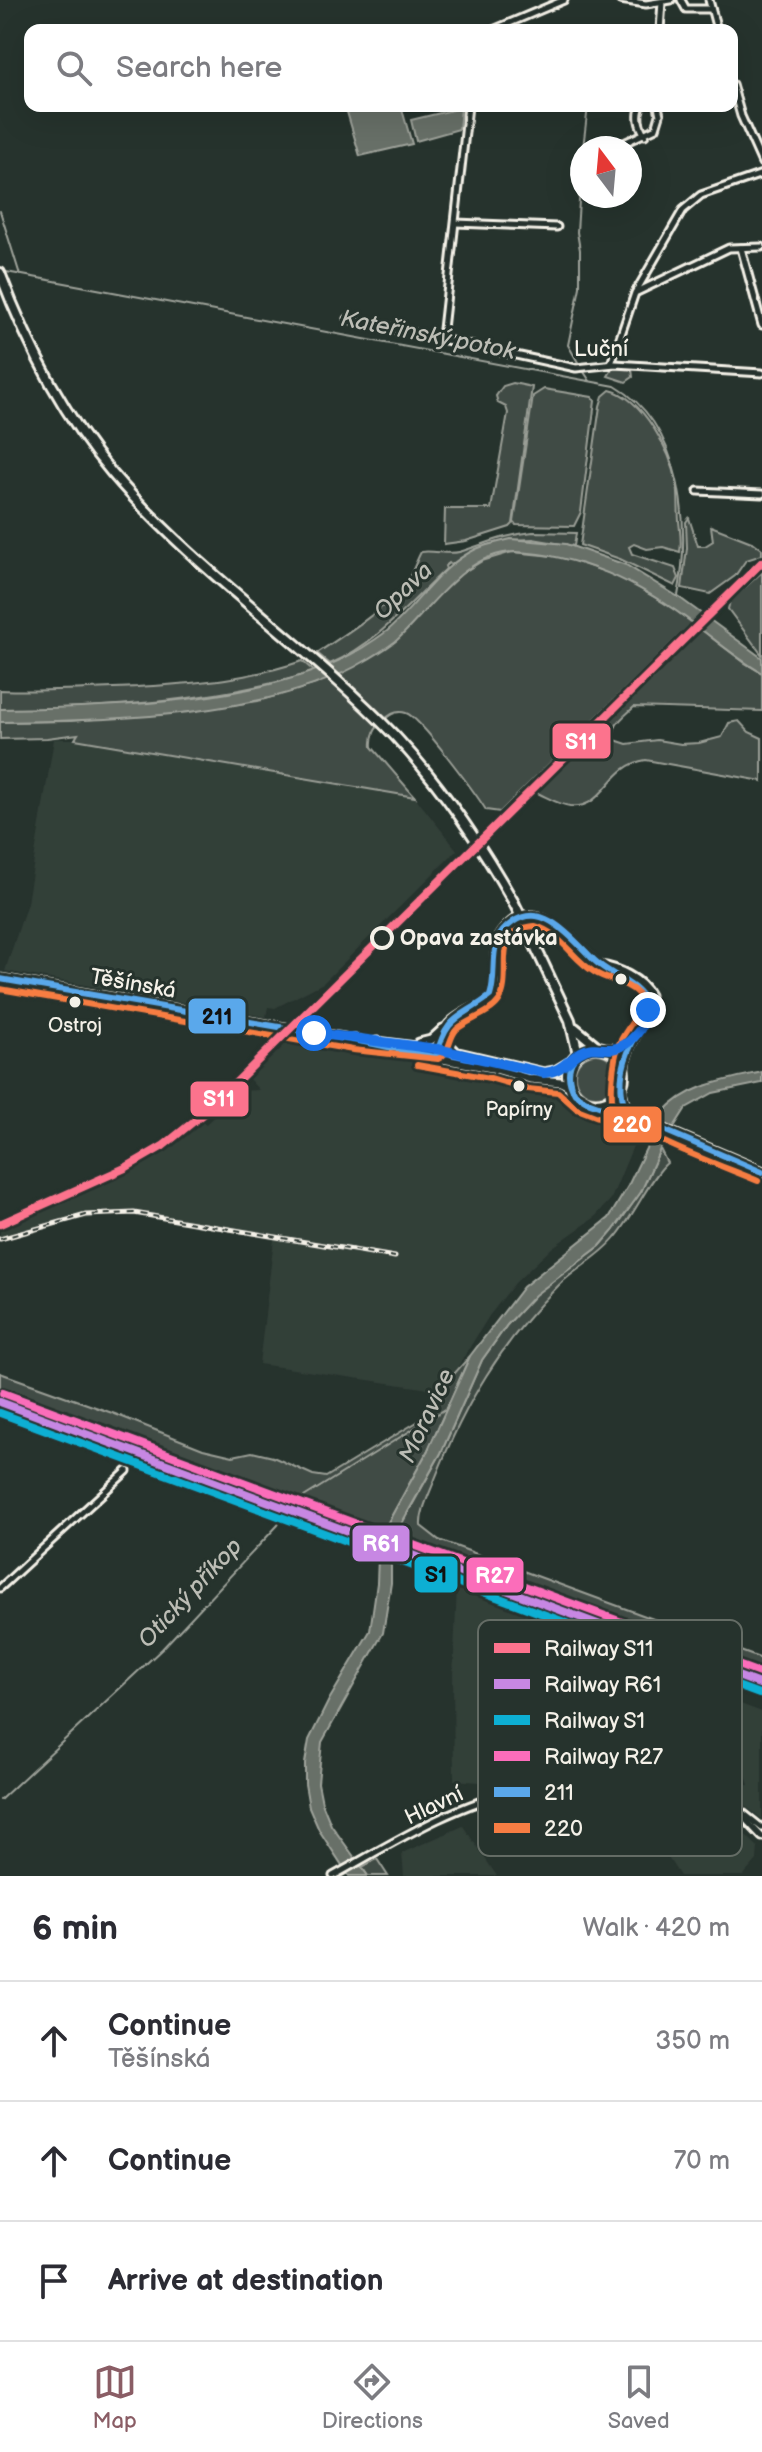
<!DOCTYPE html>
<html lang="en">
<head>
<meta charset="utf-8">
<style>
  :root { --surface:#fff; --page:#f7f7f7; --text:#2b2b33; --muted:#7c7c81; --line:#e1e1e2; --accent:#8a5d65 }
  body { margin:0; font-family:"Balsamiq Sans",sans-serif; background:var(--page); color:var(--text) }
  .compass { position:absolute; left:570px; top:136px; width:72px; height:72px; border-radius:50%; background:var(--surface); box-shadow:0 8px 32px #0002; rotate:344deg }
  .stop { position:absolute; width:24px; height:24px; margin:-18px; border:6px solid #1a73e8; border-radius:50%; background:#fff }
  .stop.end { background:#1a73e8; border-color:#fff; box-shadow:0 2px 8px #0008 }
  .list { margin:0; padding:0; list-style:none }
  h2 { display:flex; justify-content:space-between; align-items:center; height:104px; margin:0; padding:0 32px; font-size:34px }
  h2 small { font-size:26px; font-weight:400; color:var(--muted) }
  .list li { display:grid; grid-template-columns:52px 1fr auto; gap:24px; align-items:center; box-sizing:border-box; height:120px; padding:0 32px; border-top:2px solid var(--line) }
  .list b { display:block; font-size:30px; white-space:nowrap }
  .list p { margin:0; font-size:26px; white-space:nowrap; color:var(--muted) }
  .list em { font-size:26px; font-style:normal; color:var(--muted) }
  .icon { flex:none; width:44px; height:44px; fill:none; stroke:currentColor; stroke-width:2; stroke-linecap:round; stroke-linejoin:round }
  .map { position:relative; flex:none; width:762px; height:1876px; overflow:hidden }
  .search { position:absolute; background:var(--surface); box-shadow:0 8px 32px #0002; left:24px; right:24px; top:24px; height:88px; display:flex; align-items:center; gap:20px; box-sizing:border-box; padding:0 28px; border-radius:16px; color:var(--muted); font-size:30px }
  .sheet { height:464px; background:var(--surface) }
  nav { display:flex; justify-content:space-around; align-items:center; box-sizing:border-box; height:112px; border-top:2px solid var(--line); background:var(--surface); font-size:22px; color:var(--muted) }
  nav a { display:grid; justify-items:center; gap:4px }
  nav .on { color:var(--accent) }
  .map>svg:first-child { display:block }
  .built { fill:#333f39 }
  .green { fill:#414b45; stroke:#9a9e96; stroke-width:2 }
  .water { fill:#676f68; stroke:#9fa39b; stroke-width:2 }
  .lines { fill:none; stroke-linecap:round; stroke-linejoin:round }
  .stream { stroke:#9fa39b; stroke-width:2 }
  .street-casing { stroke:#f4f1e8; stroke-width:11 }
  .secondary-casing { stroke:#f4f1e8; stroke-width:13 }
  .primary-casing { stroke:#f4f1e8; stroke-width:14 }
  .street { stroke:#26332d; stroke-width:5 }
  .secondary { stroke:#26332d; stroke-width:7 }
  .primary { stroke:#26332d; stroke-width:8 }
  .rail-casing { stroke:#f4f1e8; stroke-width:5 }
  .rail { stroke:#26332d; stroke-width:2; stroke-dasharray:6; stroke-linecap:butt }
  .primary-bridge-casing { stroke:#f4f1e8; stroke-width:14; stroke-linecap:butt }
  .primary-bridge { stroke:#26332d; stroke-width:8 }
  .bus-1-casing { stroke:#26332d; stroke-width:12 }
  .bus-2-casing { stroke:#26332d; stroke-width:12 }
  .bus-1 { stroke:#5aa8eb; stroke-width:6 }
  .bus-2 { stroke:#f77d43; stroke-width:6 }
  .rail-1-casing { stroke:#26332d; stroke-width:14 }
  .rail-2-casing { stroke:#26332d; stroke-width:14 }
  .rail-3-casing { stroke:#26332d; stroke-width:14 }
  .rail-4-casing { stroke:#26332d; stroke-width:14 }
  .rail-1 { stroke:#fc738d; stroke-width:8 }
  .rail-2 { stroke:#c787e3; stroke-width:8 }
  .rail-3 { stroke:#0dafd3; stroke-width:8 }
  .rail-4 { stroke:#fb6dba; stroke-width:8 }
  .route { stroke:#1a73e8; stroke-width:10 }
  .stop-dot { fill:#26332d; stroke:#f4f1e8; stroke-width:4 }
  .bus-dot { fill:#f4f1e8; stroke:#26332d; stroke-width:3 }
  .labels { text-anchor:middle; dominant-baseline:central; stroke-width:6; stroke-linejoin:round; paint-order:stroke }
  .bus-label { font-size:20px; fill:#f4f1e8; stroke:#26332d }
  .street-label { font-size:22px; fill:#f4f1e8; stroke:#26332d }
  .stop-label { font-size:22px; font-weight:bold; fill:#f4f1e8; stroke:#26332d; text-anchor:start }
  .water-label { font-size:24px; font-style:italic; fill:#bcbdb5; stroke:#26332d }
  .key { fill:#26332d; stroke:#646c65; stroke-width:2 }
  .key-label { font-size:22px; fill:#f4f1e8 }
  .line-badge { stroke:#26332d; stroke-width:3 }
  .badge-label { font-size:22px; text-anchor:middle; font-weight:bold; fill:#fff }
  .pale-badge-label { font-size:22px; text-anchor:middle; font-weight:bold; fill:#111 }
</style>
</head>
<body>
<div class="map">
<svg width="762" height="1876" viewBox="0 0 762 1876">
  <rect width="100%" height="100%" fill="#26332d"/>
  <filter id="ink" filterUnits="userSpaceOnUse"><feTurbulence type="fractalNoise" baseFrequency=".0125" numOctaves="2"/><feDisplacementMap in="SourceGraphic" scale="16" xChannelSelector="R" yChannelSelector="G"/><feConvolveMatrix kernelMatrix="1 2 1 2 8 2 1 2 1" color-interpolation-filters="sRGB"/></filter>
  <g filter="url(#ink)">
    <g class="built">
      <path d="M762,556v12l-559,554 3,2 34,-33 19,-1 -10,-11 39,-37 21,4 5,-5 115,20 109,27 100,46 -27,65 -17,19 -41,29 -38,36 -26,33 -46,75 -184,-27 15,-125 -124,-21 -34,-3 -49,7 -67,19v-22l123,-54 44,-28 38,-31z"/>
      <path d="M54,739h21l340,58 42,53 -134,133 -48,25 -7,-1 -2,10 -261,-46 22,-68z"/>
      <path d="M0,1397l762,283v10l-762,-283z"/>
      <path d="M457,1586l50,15 168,62 14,22 73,27v107l-43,-33 30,-1 -4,-12 -208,8 -44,7 -1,-5 -38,-3 -1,-103z"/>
      <path d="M672,1788l37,11 49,48 -1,13 -14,16h-63l-57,-87z"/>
      <path d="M463,1826l34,50h-93l-2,-23z"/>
    </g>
    <g class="green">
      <path d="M613,368l19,1 1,8 -7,5 -18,-6z"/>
      <path d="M513,383l19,4 -19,137 -3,3 -44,14 -22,3 1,-35h46l17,-96 -2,-6 -8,-4 -2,-7 7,-10z"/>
      <path d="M544,389l48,8 3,4 -14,111 -7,14 -58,-1 -2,-3 19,-126z"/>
      <path d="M610,390c33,8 61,62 67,93 2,12 1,25 2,38 1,11 3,20 1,31l-17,-5 -16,2 -13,-5 -5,3 3,7 6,2 37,12 4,10 -4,8 -55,-27 -40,-14 20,-139 3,-10z"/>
      <path d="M689,518l9,28h7l8,-5 -2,-15 43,17 8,6v6l-16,5 -11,16 -25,18 -28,-6 5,-40 -1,-26z"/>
      <path d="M533,532l43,1 -2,13 -41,-7 -24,1 -57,26 -3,-3 -4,3 1,3c-37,34 -68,74 -116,95l-13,-11c26,-17 74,-48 90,-72 6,-9 9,-20 14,-29 12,-2 27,3 38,0 27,-8 44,-17 74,-20z"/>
      <path d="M512,552l51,5 57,20 53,31 72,55 17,10v38l-128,-4c-10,10 -24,18 -19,33l12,4 30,-4 24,4 18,-1 23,-6 7,-14 10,-2 10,11 13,6v43l-116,-21c-38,5 -41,50 -76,46 -11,-1 -25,-10 -35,-14l159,-158 -6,-7 -188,185 -14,-2c-10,-16 -66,-93 -80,-97 -8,-3 -16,1 -22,7 -9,8 -13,15 -12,27l43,50 -340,-58 3,-5 -31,4 -47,1v-17l71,-1 127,-11 60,-9 58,-17 112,-79 33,-31 21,-13z"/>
      <path d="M762,572v83l-34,-46 2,-8z"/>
      <path d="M302,661l13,11c-102,30 -209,36 -315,37v-19c46,2 91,-1 137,-3 57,-4 110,-7 165,-26z"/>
      <circle cx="596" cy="1075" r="21"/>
      <path d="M660,1149l7,14c-15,12 -35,56 -52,75 -15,19 -39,30 -56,47 -58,58 -94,118 -124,194 -5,14 -15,32 -14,47l18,14 323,119v18l-367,-135 4,-13 42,-76 41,-93 25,-35 27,-30 66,-49 13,-15 28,-39z"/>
      <path d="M470,1356l-42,94 -42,76 -9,5 -377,-138v-20l115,41 88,35 30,7 19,-4 21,5 40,18 13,2 96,-58 12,-10 19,-34z"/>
      <path d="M377,1859l11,17h-20l-6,-9z"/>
    </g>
    <g class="water">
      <path d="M352,106h49l11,38 -52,12 -13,-44z"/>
      <path d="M461,108l-2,21 -43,12 -5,-21z"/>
      <path d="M511,539l55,5 60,21 54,33 82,60v15c-23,-13 -43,-30 -64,-46 -53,-41 -113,-72 -182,-75 -51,-1 -86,58 -119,88 -8,7 -20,14 -30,20 -93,57 -259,61 -367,62v-13c104,-1 273,-5 362,-61 8,-5 17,-11 25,-17 31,-26 51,-64 89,-82 11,-5 24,-7 35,-10z"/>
      <path d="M762,1072v11l-49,10 -27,15 -26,41 -19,43 -28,39 -13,15 -65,49 -28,30 -25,35 -41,93 -42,75 -8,29v26l-8,50 -61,109 -4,41 4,20 9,22 37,51h-19l-30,-46 -10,-23 -4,-23v-21l4,-23 20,-40 41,-69 7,-48 1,-26 8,-31 42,-76 42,-94 53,-69 86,-69 19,-32 35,-73c25,-29 64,-33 99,-41z"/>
    </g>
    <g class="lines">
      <g class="stream">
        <path d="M583,148l5,-42"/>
        <path d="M0,211l20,64"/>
        <path d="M1,271l614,115c68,39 76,141 63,210"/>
        <path d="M579,364l-11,-19 12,-58v-37l-3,-18 5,-78"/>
        <path d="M584,372l6,9"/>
        <path d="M0,1800l162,-151 116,-124 13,-20 156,-97"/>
      </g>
      <g class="street-casing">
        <g id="street">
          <path d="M620,0l26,4 25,-4"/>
          <path d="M681,0l5,9h25"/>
          <path d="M709,0l8,30"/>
          <path d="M493,30l71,-30"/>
          <path d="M660,30l2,-28"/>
          <path d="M732,84l9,32 21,47"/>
          <path d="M641,106c-5,11 -2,20 4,29"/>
          <path d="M594,147l30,-4 32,-15 4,-13 -2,-9"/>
          <path d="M456,223l101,4"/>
          <path d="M741,248l21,77"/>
          <path d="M637,292l92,-44 33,-1"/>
          <path d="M348,319l228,49 39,-4 147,9"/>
          <path d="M442,338l26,-232"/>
          <path d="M611,364l24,-71 48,-83 18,-15 61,-21"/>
          <path d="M698,491l64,3"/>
          <path d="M600,965c17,2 42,13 50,30 -1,30 -23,46 -26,76"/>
          <path d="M606,1049l12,-2 14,-9"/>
          <path d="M437,1052c6,-28 12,-32 37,-45 5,-3 11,-6 15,-10 14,-16 -3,-45 12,-65 35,-46 75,13 100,35 16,13 38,19 47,39"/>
          <path d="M0,1588l127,-117"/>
          <path d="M745,1819l17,18"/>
          <path d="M333,1876c58,-32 119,-71 184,-85 32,-8 66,-6 98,-8 28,-1 59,-5 86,4 22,8 43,27 61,41"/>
        </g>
      </g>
      <g class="secondary-casing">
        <g id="secondary">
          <path d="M0,979l355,61 43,11 94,17 38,11 31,3 10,5"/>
          <path d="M443,1029l3,14 8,7"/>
          <path d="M377,1042l77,10 90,21 11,-2 17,-10"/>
          <path d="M419,1043l12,-3 12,-11"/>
        </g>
      </g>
      <g class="primary-casing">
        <g id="primary">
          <path d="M0,273c27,71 63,142 112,200 84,99 194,170 283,263 47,50 85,107 119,167"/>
          <path d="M528,931l42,89 8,34"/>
          <path d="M575,1028l23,19"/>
          <circle cx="596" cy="1075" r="28"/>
          <path d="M620,1089l4,16 28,20 110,47"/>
          <path d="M597,1104l43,19 11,2"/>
        </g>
      </g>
      <use href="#street" class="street"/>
      <use href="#secondary" class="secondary"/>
      <use href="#primary" class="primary"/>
      <g class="rail-casing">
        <path id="rail" d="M0,1239l86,-24 48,-2 261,44"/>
      </g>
      <use href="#rail" class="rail"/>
      <g class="primary-bridge-casing">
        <path id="primary-bridge" d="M514,903l14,28"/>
      </g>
      <use href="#primary-bridge" class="primary-bridge"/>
      <g class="bus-1-casing">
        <g id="bus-1">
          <path d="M0,979l355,61 81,17c11,-43 23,-37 54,-61 6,-18 1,-38 7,-55 3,-9 9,-14 16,-19 31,-22 61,19 82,39 16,15 43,22 52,43 2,18 -12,39 -31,44 -8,2 -17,-2 -25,0 -23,5 -27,28 -16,46l15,9 62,22 110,47"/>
          <path d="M638,1032c-13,22 -21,48 -14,73l18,12"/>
        </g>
      </g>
      <g class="bus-2-casing">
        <g id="bus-2">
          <path d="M0,989l353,61 85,9c13,-6 10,-21 19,-30 12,-10 33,-15 42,-28 16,-26 -12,-72 36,-75 26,7 37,33 59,46 14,9 32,9 44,22 6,20 -12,33 -19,50 -5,13 -11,55 -4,66 16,24 113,58 143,71"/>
          <path d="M417,1065l73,13 38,11 30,3 19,17 55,21"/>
        </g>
      </g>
      <use href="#bus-1" class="bus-1"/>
      <use href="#bus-2" class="bus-2"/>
      <g class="rail-1-casing">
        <path id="rail-1" d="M0,1224l125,-56 38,-22 45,-36 554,-548"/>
      </g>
      <g class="rail-2-casing">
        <path id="rail-2" d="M0,1402l762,283"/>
      </g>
      <g class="rail-3-casing">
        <path id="rail-3" d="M0,1413l759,281"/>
      </g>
      <g class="rail-4-casing">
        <path id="rail-4" d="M3,1393l759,281"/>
      </g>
      <use href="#rail-1" class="rail-1"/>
      <use href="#rail-2" class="rail-2"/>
      <use href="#rail-3" class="rail-3"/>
      <use href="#rail-4" class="rail-4"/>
    </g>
  </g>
  <g class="lines" filter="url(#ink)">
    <path class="route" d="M314,1033l123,16 107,24c19,-2 23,-13 37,-21 11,-7 19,-2 31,-3 18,-2 33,-22 36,-39"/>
  </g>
  <circle class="stop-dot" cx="382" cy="938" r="10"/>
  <g class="bus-dot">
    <circle cx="621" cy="979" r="7"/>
    <circle cx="75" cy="1002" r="7"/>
    <circle cx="519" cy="1086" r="7"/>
  </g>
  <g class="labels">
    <g class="bus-label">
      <text x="75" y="1026">Ostroj</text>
      <text x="519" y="1110">Papírny</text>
    </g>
    <g class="street-label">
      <text x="601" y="349">Luční</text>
      <text transform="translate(133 984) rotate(10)">Těšínská</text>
      <text transform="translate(434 1806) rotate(-25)">Hlavní</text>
    </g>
    <g class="stop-label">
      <text x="400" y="938">Opava zastávka</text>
    </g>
    <g class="water-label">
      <text transform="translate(428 335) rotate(11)">Kateřinský potok</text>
      <text transform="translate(403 591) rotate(-44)">Opava</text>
      <text transform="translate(427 1416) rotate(-65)">Moravice</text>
      <text transform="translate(190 1593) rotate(-47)">Otický příkop</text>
    </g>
  </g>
  <rect x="478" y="1620" width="264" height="236" rx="12" class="key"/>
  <rect x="494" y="1643" width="36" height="10" fill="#fc738d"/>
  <rect x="494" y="1679" width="36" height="10" fill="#c787e3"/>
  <rect x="494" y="1715" width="36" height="10" fill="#0dafd3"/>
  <rect x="494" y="1751" width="36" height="10" fill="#fb6dba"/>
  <rect x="494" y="1787" width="36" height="10" fill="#5aa8eb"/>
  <rect x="494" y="1823" width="36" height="10" fill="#f77d43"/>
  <g class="key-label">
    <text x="544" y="1656">Railway S11</text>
    <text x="544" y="1692">Railway R61</text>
    <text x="544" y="1728">Railway S1</text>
    <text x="544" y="1764">Railway R27</text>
    <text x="544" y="1800">211</text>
    <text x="544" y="1836">220</text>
  </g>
  <g class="line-badge">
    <rect x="551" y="722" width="61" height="38" rx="8" fill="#fc738d"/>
    <rect x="187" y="997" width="60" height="38" rx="8" fill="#5aa8eb"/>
    <rect x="189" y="1080" width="61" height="38" rx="8" fill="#fc738d"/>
    <rect x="602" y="1105" width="61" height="39" rx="8" fill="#f77d43"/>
    <rect x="351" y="1524" width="60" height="39" rx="8" fill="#c787e3"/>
    <rect x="413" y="1555" width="46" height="39" rx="8" fill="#0dafd3"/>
    <rect x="465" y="1556" width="60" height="38" rx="8" fill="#fb6dba"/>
  </g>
  <g class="badge-label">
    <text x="581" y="749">S11</text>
    <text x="219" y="1106">S11</text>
    <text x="632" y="1132">220</text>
    <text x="381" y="1551">R61</text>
    <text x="495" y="1583">R27</text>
  </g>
  <g class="pale-badge-label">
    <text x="217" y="1024">211</text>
    <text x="436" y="1582">S1</text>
  </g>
</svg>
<svg class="compass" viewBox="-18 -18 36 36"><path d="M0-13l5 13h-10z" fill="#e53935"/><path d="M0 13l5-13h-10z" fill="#7c7c81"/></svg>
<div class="stop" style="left:314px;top:1033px"></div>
<div class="stop end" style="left:648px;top:1010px"></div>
<div class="search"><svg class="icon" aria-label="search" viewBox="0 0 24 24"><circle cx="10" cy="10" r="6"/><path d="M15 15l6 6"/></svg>Search here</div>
</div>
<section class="sheet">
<h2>6 min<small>Walk · 420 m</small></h2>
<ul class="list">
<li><svg class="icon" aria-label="ahead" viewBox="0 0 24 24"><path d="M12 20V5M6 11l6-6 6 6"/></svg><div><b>Continue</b><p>Těšínská</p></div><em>350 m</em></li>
<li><svg class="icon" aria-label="ahead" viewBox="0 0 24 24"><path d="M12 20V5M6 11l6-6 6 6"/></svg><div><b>Continue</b></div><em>70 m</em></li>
<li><svg class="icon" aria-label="arrive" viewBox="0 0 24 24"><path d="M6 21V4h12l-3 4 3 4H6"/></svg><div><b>Arrive at destination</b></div></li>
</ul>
</section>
<nav>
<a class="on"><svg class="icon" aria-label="map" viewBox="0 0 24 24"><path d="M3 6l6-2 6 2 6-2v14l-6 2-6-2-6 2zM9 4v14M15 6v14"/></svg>Map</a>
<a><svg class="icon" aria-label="directions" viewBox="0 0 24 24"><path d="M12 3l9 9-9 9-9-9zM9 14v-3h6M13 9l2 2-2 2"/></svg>Directions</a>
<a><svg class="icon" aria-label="saved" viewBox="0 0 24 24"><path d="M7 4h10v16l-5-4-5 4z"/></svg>Saved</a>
</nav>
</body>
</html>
